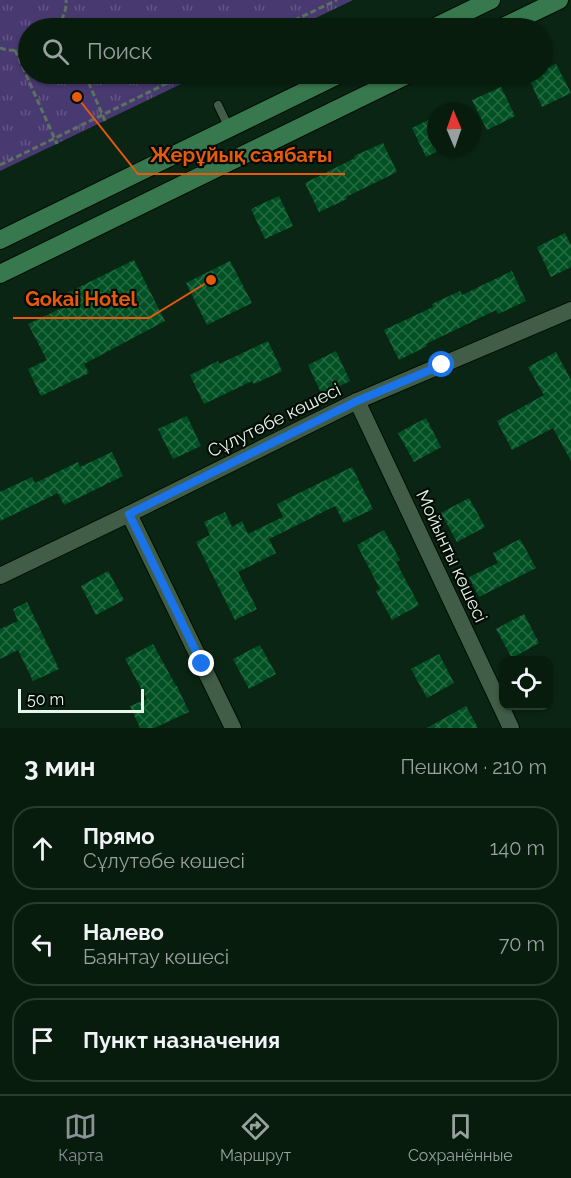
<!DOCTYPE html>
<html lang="ru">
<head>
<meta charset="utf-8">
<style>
  :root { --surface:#081c0e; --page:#112517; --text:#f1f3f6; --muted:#98a19e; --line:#293a2e; --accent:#8c9099 }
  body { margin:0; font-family:Raleway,sans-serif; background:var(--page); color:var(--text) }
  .controls { position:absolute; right:18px; bottom:18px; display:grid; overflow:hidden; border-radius:12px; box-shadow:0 2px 4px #0004 }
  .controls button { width:54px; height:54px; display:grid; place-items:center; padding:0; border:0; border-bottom:2px solid var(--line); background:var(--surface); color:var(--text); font:30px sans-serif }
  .compass { position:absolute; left:427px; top:102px; width:54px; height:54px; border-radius:50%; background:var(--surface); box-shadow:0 2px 4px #0004; rotate:358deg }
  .scale { position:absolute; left:18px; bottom:15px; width:126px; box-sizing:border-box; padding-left:6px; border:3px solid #e7f6ea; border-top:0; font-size:16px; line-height:21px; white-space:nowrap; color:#e7f6ea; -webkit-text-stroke:4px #030b05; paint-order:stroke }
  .stop { position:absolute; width:18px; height:18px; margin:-14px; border:4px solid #1a73e8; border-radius:50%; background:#fff }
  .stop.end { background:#1a73e8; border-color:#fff; box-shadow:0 2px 6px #0008 }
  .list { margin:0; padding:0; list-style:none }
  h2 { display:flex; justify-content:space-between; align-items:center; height:78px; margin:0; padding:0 24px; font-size:26px }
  h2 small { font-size:20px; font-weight:400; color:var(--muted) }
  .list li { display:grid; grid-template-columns:39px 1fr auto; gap:18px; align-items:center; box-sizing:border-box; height:84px; margin:0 12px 12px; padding:0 12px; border:2px solid var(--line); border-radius:24px }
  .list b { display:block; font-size:22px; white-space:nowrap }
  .list p { margin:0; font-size:20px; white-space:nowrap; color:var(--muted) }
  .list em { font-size:20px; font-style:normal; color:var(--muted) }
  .icon { flex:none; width:33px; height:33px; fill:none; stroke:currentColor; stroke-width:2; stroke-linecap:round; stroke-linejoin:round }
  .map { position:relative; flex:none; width:571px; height:728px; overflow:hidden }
  .search { position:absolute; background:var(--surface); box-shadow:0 2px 4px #0004; left:18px; right:18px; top:18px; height:66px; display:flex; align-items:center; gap:15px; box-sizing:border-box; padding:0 21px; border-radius:33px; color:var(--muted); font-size:22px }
  .sheet { height:366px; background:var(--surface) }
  nav { display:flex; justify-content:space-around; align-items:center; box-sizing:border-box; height:84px; border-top:2px solid var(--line); background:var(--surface); font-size:16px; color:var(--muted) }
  nav a { display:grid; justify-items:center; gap:3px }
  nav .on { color:var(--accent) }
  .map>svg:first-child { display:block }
  .park { fill:url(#park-tufts) }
  .building { fill:url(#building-cross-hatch) }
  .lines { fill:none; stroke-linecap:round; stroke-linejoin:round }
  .lane-casing { stroke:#000e01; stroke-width:10 }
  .street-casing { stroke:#000e01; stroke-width:18 }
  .secondary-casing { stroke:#000e01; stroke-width:20 }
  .path { stroke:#5b7262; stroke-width:3; stroke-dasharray:6 3; stroke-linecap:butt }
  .lane { stroke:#415c47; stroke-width:8 }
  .street { stroke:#415c47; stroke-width:16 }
  .secondary { stroke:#38784e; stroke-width:18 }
  .route { stroke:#1a73e8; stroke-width:8 }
  .labels { text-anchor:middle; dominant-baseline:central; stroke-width:4.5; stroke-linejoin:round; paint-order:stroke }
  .street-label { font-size:18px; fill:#e7f6ea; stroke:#030b05 }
  .leader { fill:none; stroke:#e8590c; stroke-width:2 }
  .callout-dot { fill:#e8590c; stroke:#030b05; stroke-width:2 }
  .callout-label { font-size:20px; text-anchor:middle; font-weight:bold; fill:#e8590c; stroke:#030b05; stroke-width:4.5; stroke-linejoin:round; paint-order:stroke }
</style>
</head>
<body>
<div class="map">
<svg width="571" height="728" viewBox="0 0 571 728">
  <defs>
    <pattern id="park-tufts" width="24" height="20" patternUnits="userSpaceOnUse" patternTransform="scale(1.5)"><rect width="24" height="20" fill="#483970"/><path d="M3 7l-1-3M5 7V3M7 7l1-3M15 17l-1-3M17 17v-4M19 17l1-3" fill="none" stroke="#625685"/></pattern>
    <pattern id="building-cross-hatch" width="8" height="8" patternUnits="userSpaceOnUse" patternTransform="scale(1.5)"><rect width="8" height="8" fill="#015124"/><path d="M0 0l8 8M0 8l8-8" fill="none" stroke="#266b44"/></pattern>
  </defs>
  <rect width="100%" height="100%" fill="#0a2513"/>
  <path class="park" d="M0,0h353l-58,28h-267v46h174l-202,97z"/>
  <g class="building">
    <path d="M556,64l15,29 -29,14 -14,-30 8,-3h7v-4z"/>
    <path d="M501,87l14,29 -28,14 -15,-30z"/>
    <path d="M436,116v36l-10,5 -14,-29z"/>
    <path d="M383,143l14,29 -51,25 1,2 -28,13 -14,-29 50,-25 -1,-2z"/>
    <path d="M279,196l14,30 -28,13 -14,-30z"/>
    <path d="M565,233l6,12v22l-20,10 -14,-30z"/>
    <path d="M134,260l31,61 -81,43 5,9 -48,23 -13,-27 19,-9 -19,-36 36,-17 -5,-10z"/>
    <path d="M230,261l22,42 -45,22 -21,-42z"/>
    <path d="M512,271l14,30 -28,13 -2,-4 -70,34 1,2 -28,14 -15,-30 49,-23 -1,-3 28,-13 2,4z"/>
    <path d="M268,341l14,30 -28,13 -2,-3 -48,23 -14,-29 28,-14 1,3z"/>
    <path d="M336,351l14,30 -28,14 -14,-30z"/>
    <path d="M556,352l15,28v81l-18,-33 -41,22 -15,-29 47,-26 -16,-28z"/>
    <path d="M187,416l14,30 -28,13 -15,-30z"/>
    <path d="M426,418l15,29 -27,15 -16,-29z"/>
    <path d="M112,452l11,24 -59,29 -6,-12 -58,28v-29l32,-15 3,6 43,-21 2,5z"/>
    <path d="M352,467l21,42 -29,14 -9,-17 -66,33 7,14 -38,19 19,37 -22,11 -39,-78 14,-7 -6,-13 21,-10 7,15 10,-6 6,13 35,-17 -6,-13z"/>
    <path d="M469,498l16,29 -28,15 -16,-29z"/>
    <path d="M384,530l16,30 -4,2 23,43 -27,15 -16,-29 4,-2 -23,-44z"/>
    <path d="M520,539l16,29 -57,29 -10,-20 29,-14 -5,-10z"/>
    <path d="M108,571l16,29 -28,15 -15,-29z"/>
    <path d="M27,602l32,67 -26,12 -15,-31 -18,9v-30l18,-8 -5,-12z"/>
    <path d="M524,614l15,29 -27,15 -16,-29z"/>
    <path d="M153,644l23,42h1l12,26 -35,16h-14l-10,-22 17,-7 -22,-40z"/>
    <path d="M260,645l16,29 -27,15 -16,-30z"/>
    <path d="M439,654l15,29 -27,15 -16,-29z"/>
    <path d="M466,706l12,22h-51z"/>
  </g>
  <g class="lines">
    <g class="lane-casing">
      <path id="lane" d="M218,105l11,23"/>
    </g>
    <g class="street-casing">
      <g id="street">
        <path d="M357,401l154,327"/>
        <path d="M129,514l104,214"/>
        <path d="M0,576l129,-62 228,-113 214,-91"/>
      </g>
    </g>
    <g class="secondary-casing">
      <g id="secondary">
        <path d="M433,28l58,-28"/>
        <path d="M501,28l58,-28"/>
        <path d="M0,240l340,-166"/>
        <path d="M0,274l409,-200"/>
      </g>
    </g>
    <g class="path">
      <path d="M62,20l4,8"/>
      <path d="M57,28c5,-8 10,-18 9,-28"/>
      <path d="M278,28l59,-28"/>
      <path d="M0,48c8,3 20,3 28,0"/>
      <path d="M15,50l42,94"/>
      <path d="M85,74l20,47"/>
      <path d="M0,165l186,-91"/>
    </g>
    <use href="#lane" class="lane"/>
    <use href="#street" class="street"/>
    <use href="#secondary" class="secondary"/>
  </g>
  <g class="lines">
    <path class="route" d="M202,664l-73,-150 228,-113 85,-36"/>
  </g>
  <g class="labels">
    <g class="street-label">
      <text transform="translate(274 420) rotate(-26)">Сұлутөбе көшесі</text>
      <text transform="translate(452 556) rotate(65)">Мойынты көшесі</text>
    </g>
  </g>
  <path class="leader" d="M77 97L138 174H345M211 280L149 318H13"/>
  <g class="callout-dot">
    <circle cx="77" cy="97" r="6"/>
    <circle cx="211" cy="280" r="6"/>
  </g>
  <g class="callout-label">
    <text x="241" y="162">Жерұйық саябағы</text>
    <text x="81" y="306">Gokai Hotel</text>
  </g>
</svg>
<div class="controls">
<button><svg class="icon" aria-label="locate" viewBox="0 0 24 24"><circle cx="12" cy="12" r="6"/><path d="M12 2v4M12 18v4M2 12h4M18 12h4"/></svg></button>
</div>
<svg class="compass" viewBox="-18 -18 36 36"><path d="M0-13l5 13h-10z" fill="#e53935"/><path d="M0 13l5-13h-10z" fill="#98a19e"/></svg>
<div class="scale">50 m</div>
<div class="stop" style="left:442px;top:365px"></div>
<div class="stop end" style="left:202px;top:664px"></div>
<div class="search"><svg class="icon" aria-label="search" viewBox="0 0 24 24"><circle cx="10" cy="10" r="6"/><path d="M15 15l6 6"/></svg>Поиск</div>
</div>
<section class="sheet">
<h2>3 мин<small>Пешком · 210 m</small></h2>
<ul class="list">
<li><svg class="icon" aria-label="ahead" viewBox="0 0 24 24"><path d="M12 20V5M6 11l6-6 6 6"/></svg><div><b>Прямо</b><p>Сұлутөбе көшесі</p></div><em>140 m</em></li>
<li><svg class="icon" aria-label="left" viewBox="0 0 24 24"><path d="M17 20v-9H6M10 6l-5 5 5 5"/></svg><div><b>Налево</b><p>Баянтау көшесі</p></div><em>70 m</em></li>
<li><svg class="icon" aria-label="arrive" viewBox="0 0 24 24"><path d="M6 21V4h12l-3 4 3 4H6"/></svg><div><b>Пункт назначения</b></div></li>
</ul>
</section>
<nav>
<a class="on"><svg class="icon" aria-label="map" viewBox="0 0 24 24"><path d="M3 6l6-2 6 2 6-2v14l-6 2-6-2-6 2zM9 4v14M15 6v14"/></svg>Карта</a>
<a><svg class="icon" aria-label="directions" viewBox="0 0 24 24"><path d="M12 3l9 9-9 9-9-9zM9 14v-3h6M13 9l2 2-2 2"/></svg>Маршрут</a>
<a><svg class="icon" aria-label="saved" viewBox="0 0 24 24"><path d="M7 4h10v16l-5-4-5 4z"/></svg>Сохранённые</a>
</nav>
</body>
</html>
